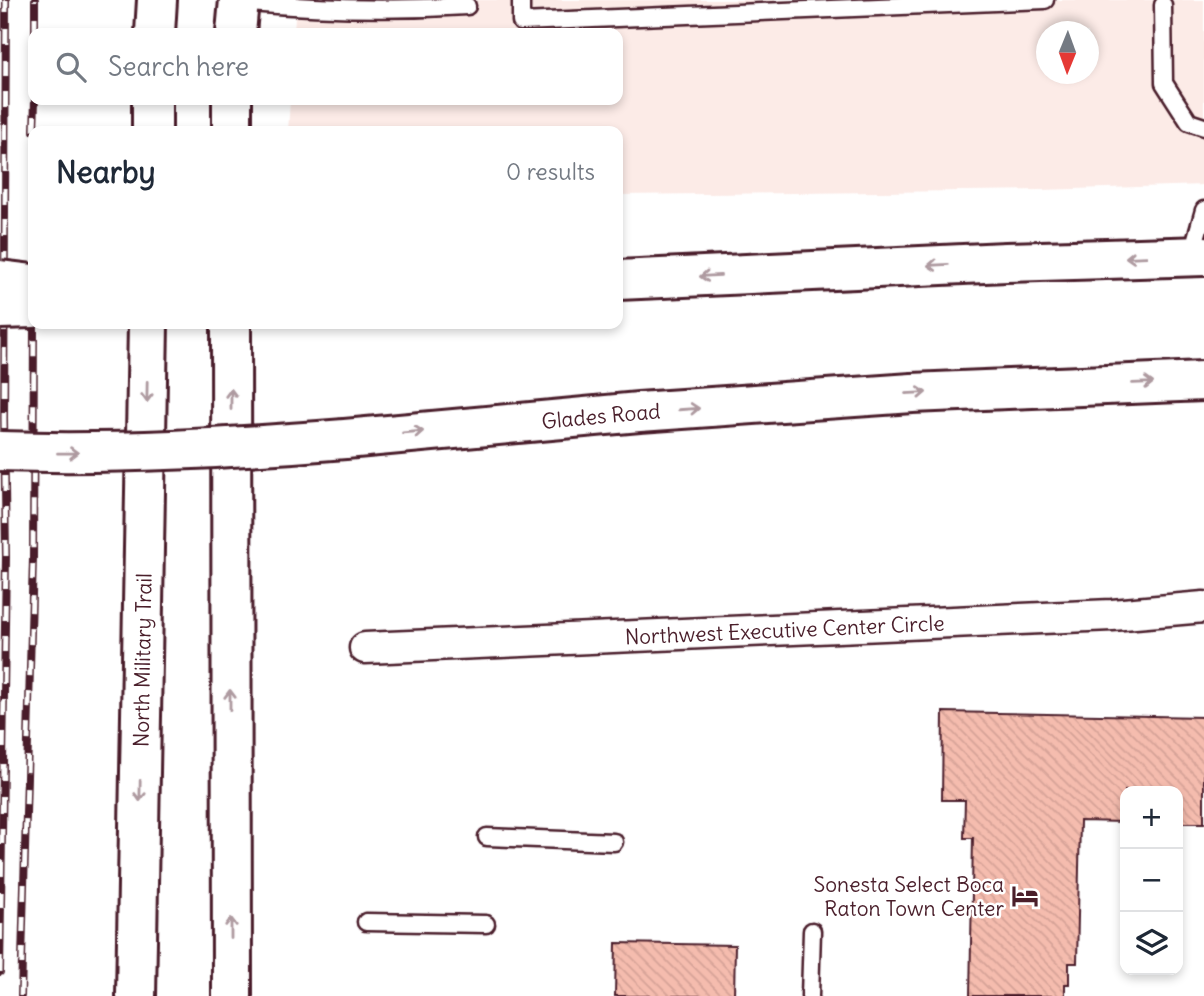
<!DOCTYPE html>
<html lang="en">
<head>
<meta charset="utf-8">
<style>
  :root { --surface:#fff; --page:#f6f6f7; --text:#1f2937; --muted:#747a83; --line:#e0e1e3 }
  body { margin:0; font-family:Delius,sans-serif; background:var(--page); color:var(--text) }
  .controls { position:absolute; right:21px; bottom:21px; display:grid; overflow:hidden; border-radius:14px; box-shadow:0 4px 10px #0003 }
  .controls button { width:63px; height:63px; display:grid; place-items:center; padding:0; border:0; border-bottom:2px solid var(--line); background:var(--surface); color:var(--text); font:35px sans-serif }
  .compass { position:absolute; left:1036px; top:21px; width:63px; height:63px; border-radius:50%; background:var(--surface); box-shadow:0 4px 10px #0003; rotate:181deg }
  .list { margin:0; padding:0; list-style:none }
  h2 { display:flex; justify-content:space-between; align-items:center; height:91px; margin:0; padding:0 28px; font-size:30px }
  h2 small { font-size:23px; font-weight:400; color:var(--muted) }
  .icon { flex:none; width:38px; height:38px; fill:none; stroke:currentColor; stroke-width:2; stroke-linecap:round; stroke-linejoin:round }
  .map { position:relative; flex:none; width:1204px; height:996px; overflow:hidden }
  .search { position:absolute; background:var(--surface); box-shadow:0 4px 10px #0003; left:28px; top:28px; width:595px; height:77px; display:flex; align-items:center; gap:18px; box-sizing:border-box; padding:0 24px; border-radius:14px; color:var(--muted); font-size:26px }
  .panel { position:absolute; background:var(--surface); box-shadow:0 4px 10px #0003; left:28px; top:126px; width:595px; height:203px; border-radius:14px }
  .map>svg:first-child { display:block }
  .built { fill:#fcebe7; fill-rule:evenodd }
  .building { fill:url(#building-back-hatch); stroke:#4a1f2b; stroke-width:2 }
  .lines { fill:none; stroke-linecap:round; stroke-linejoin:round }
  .service-casing { stroke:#4a1f2b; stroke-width:21 }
  .minor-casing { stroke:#4a1f2b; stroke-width:35 }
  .secondary-casing { stroke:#4a1f2b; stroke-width:44 }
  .primary-casing { stroke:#4a1f2b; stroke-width:44 }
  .service { stroke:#fff; stroke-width:16 }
  .minor { stroke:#fff; stroke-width:30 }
  .secondary { stroke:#fff; stroke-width:38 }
  .primary { stroke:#fff; stroke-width:38 }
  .rail-casing { stroke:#4a1f2b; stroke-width:8 }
  .rail { stroke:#fff; stroke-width:5; stroke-dasharray:16; stroke-linecap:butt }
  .primary-bridge-casing { stroke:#4a1f2b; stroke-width:44; stroke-linecap:butt }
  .motorway-bridge-casing { stroke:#4a1f2b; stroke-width:44; stroke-linecap:butt }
  .primary-bridge { stroke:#fff; stroke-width:38 }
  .motorway-bridge { stroke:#fff; stroke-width:38 }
  .oneway { stroke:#ae9aa0 }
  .labels { text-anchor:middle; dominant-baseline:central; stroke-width:5; stroke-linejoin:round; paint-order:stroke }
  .street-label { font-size:21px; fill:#4a1f2b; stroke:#fff }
  .poi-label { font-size:21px; fill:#4a1f2b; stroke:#fff; text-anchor:end }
</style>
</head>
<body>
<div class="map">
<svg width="1204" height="996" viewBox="0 0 1204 996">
  <defs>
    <pattern id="building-back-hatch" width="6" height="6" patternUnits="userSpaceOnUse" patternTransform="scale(1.75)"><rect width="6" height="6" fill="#f5bcae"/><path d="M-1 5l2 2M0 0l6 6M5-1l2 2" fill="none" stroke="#d4a196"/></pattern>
  </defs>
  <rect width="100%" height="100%" fill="#fff"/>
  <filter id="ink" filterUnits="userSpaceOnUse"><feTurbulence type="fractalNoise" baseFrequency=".0143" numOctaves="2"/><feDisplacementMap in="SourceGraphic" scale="14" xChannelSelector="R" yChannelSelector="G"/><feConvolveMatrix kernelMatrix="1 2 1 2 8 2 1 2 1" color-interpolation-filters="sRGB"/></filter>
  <g filter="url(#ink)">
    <path class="built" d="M296,0h908v185l-163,5 -423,5v-64h-330l2,-31h328v-67h-324zM1046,32h42v42h-42z"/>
    <g class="building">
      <path d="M943,712l261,5v106h-26v-32h-53v31l-45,-1 -3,142h-8v21h-4v12h-95l3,-158h-9l1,-38h-23z"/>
      <path d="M616,943l119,2 -1,51h-119z"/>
    </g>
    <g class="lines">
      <g class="service-casing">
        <g id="service">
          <path d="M521,0v22l524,-22"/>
          <path d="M239,2c76,7 152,9 228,4"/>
          <path d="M1163,5l1,78 25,39 15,5"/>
          <path d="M1191,256l13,-46"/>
          <path d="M487,837l127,5"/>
          <path d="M366,922l120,2"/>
          <path d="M810,996l2,-65"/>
        </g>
      </g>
      <g class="minor-casing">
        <g id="minor">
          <path id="s1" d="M365,648l747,-33 92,-8"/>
        </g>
      </g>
      <g class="secondary-casing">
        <g id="secondary">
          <path d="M155,33l2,-33"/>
          <path d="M236,33l3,-33"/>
          <path d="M152,131v-31"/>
          <path d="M232,131v-31"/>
          <path d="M231,324l1,672"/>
          <path id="s2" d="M136,996l12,-672"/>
        </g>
      </g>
      <g class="primary-casing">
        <g id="primary">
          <path d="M618,280l388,-18 198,-6"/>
          <path id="s3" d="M345,439l294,-27 273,-19 292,-12"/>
        </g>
      </g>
      <use href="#service" class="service"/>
      <use href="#minor" class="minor"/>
      <use href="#secondary" class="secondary"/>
      <use href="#primary" class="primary"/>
      <g class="rail-casing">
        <g id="rail">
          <path d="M35,33v-33"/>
          <path d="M34,131l1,-31"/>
          <path d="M0,972l6,-416 -2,-138 2,-418"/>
          <path d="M21,996l12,-438 1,-234"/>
        </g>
      </g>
      <use href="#rail" class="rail"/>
      <g class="primary-bridge-casing">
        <g id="primary-bridge">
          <path d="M0,309l33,-1"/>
          <path d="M0,451c115,4 230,-3 345,-12"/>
        </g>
      </g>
      <g class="motorway-bridge-casing">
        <path id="motorway-bridge" d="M0,280l33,4"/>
      </g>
      <use href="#primary-bridge" class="primary-bridge"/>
      <use href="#motorway-bridge" class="motorway-bridge"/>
    </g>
    <defs><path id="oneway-shaft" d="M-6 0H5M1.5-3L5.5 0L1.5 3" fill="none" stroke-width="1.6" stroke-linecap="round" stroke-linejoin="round" transform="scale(1.75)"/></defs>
    <g class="oneway">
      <use href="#oneway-shaft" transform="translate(1136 257) rotate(178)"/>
      <use href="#oneway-shaft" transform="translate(938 265) rotate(177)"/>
      <use href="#oneway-shaft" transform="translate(710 276) rotate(177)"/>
      <use href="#oneway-shaft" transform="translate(1143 383) rotate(-2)"/>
      <use href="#oneway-shaft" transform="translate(147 392) rotate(91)"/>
      <use href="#oneway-shaft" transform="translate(916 393) rotate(-3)"/>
      <use href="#oneway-shaft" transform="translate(231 399) rotate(-90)"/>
      <use href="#oneway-shaft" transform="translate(689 409) rotate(-4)"/>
      <use href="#oneway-shaft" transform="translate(413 432) rotate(-5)"/>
      <use href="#oneway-shaft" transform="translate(68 453) rotate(-1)"/>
      <use href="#oneway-shaft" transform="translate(230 700) rotate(-90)"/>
      <use href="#oneway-shaft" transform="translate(140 791) rotate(91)"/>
      <use href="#oneway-shaft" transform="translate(231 928) rotate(-90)"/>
    </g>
  </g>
  <defs>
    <g id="hotel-bare" transform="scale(2.1)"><path d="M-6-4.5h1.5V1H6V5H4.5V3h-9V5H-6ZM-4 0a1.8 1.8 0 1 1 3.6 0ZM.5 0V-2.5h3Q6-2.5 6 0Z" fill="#4a1f2b" stroke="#fff" stroke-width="2.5" paint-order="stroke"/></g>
  </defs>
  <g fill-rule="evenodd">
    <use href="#hotel-bare" x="1025" y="896"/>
  </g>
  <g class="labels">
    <g class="street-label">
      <text stroke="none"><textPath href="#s3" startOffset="257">Glades Road</textPath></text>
      <text stroke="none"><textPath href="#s1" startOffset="420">Northwest Executive Center Circle</textPath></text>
      <text stroke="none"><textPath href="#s2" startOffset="336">North Military Trail</textPath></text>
    </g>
    <g class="poi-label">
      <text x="1004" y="884">Sonesta Select Boca<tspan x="1004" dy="24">Raton Town Center</tspan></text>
    </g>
  </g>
</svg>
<div class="controls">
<button>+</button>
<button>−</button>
<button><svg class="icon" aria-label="layers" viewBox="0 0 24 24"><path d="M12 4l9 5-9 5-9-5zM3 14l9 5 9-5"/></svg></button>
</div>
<svg class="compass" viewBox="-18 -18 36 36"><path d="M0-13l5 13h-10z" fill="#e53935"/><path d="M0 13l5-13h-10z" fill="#747a83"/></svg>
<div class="search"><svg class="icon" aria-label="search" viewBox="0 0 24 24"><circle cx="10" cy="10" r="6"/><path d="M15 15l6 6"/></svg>Search here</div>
<section class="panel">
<h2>Nearby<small>0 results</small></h2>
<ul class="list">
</ul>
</section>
</div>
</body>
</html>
